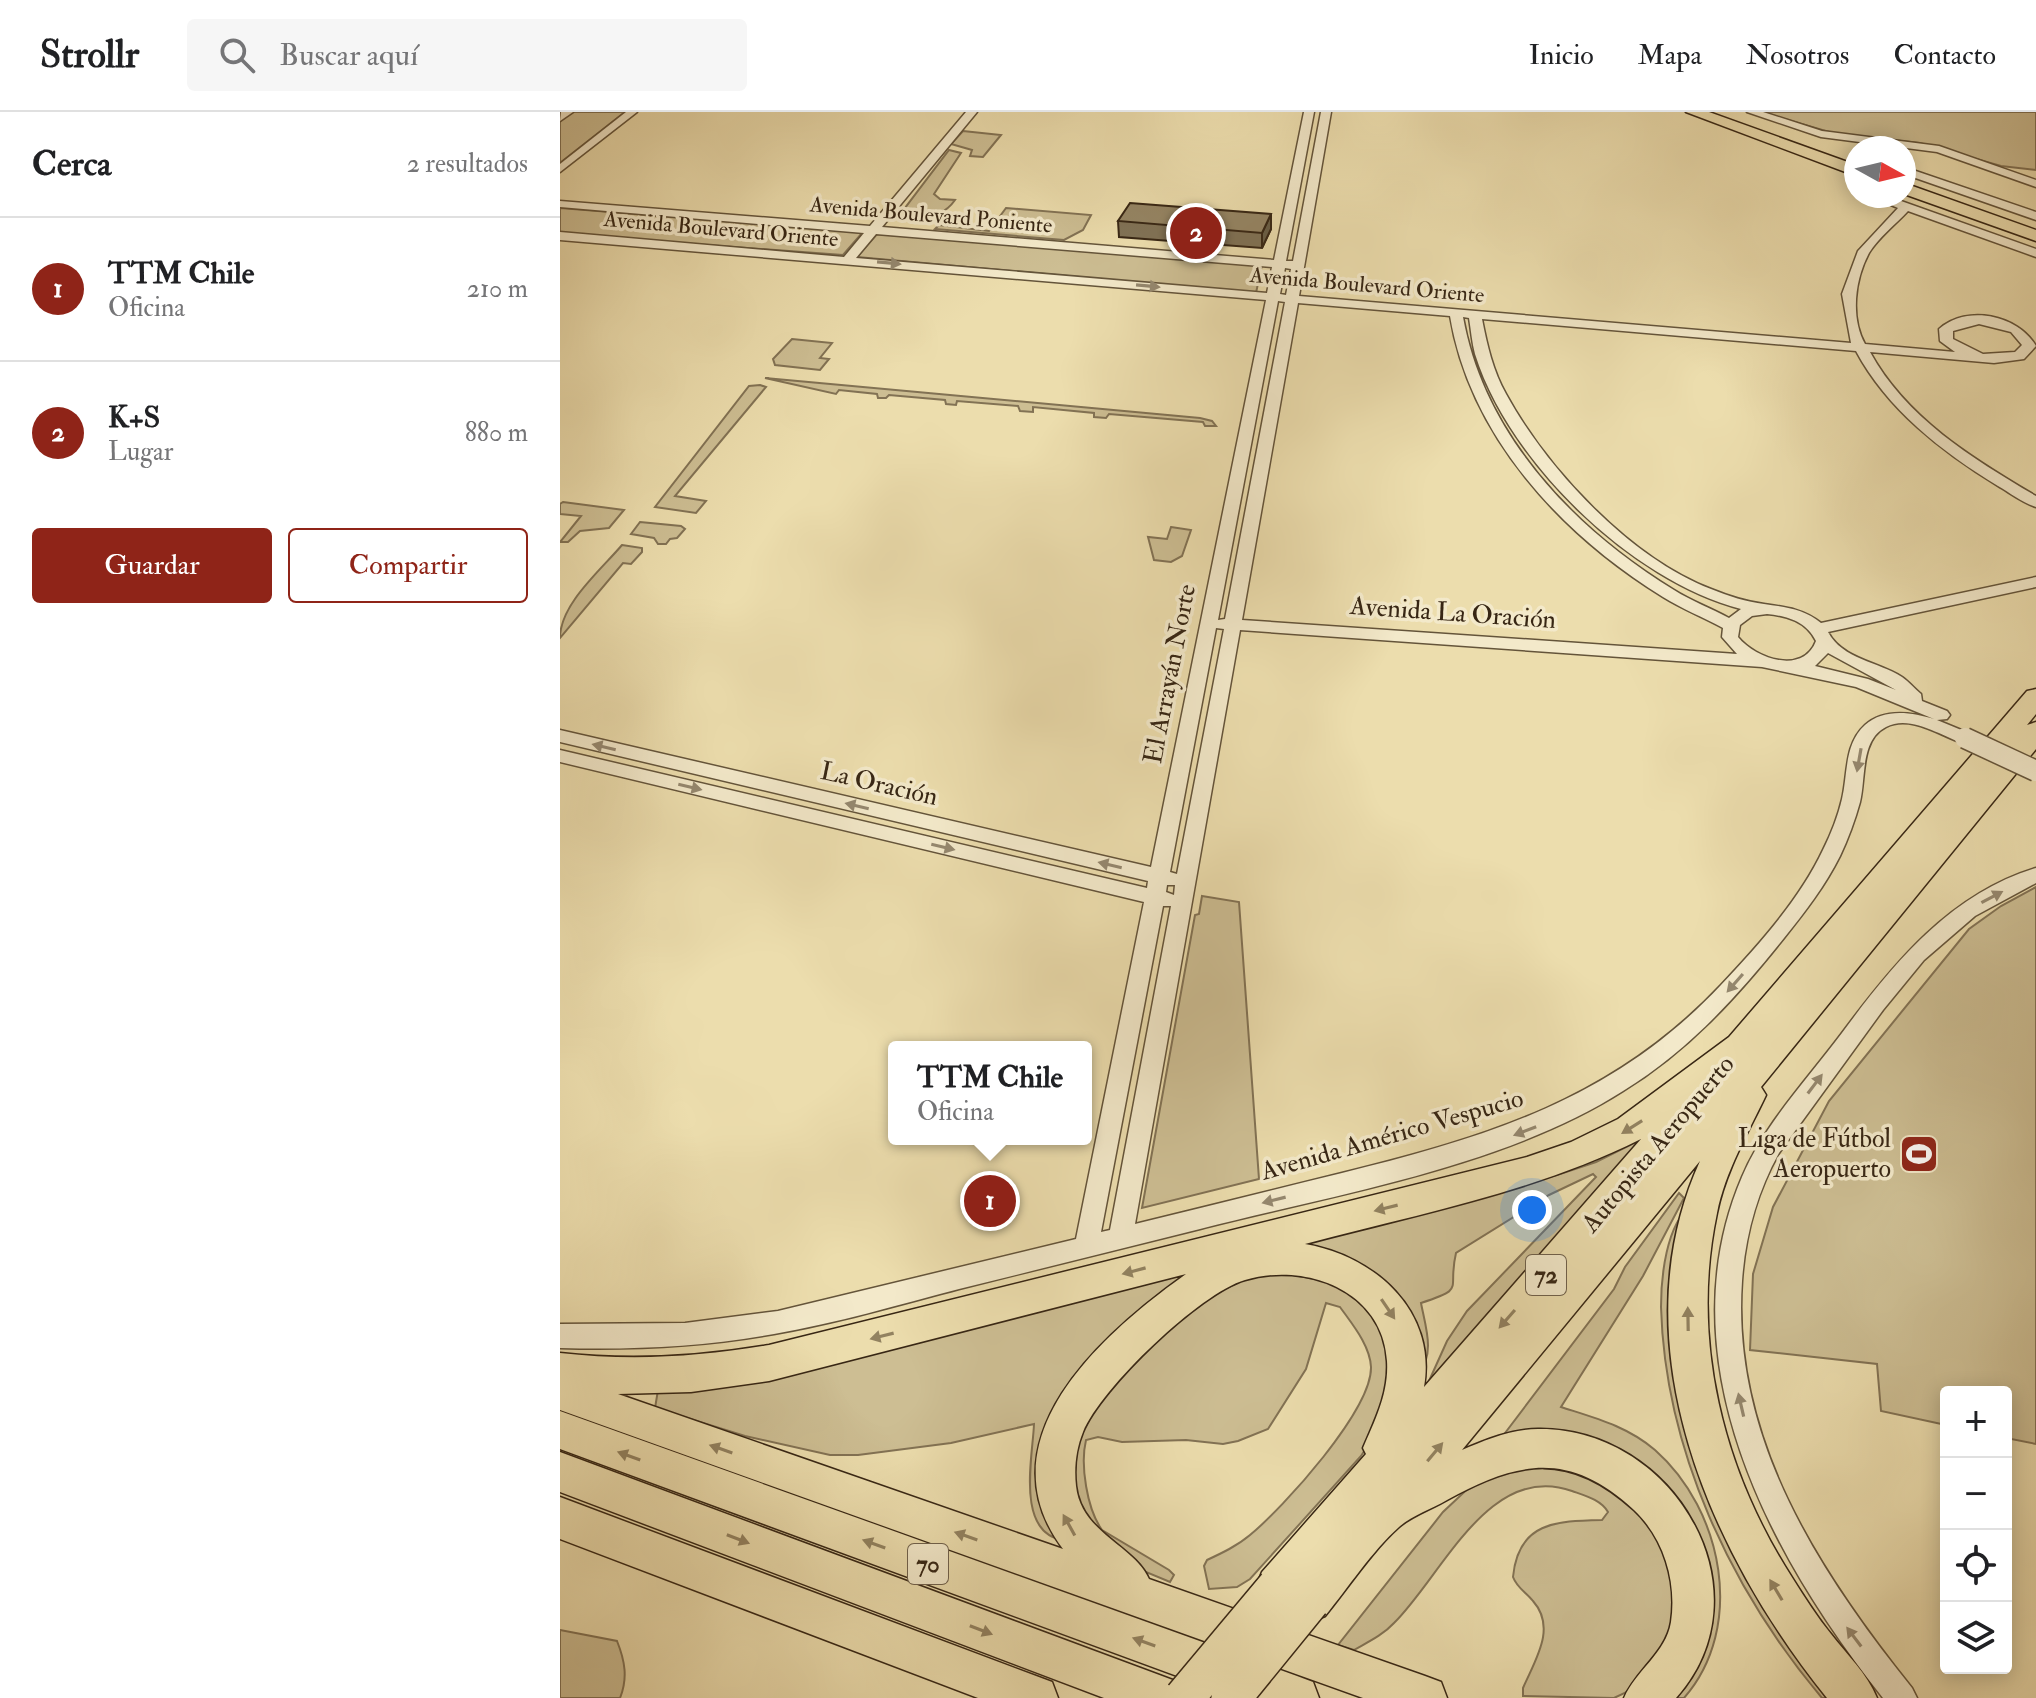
<!DOCTYPE html>
<html lang="es">
<head>
<meta charset="utf-8">
<style>
  :root { --surface:#fff; --page:#f6f6f6; --text:#202124; --muted:#757577; --line:#e0e0e0; --accent:#8f2418 }
  body { margin:0; font-family:"IM FELL Double Pica",serif; background:var(--page); color:var(--text) }
  .controls { position:absolute; right:24px; bottom:24px; display:grid; overflow:hidden; border-radius:8px; box-shadow:0 4px 20px #0003 }
  .controls button { width:72px; height:72px; display:grid; place-items:center; padding:0; border:0; border-bottom:2px solid var(--line); background:var(--surface); color:var(--text); font:40px sans-serif }
  .compass { position:absolute; left:1284px; top:24px; width:72px; height:72px; border-radius:50%; background:var(--surface); box-shadow:0 4px 20px #0003; rotate:98deg }
  .you { position:absolute; left:972px; top:1098px; width:28px; height:28px; margin:-20px; border:6px solid #fff; border-radius:50%; background:#1a73e8; box-shadow:0 0 0 12px #1a73e833 }
  .badge { display:grid; place-items:center; width:52px; height:52px; border-radius:50%; background:var(--accent); color:#fff; font-size:26px; font-weight:700 }
  .pin { position:absolute; translate:-50% -50%; border:4px solid #fff; box-shadow:0 2px 8px #0006 }
  .popup { position:absolute; left:328px; top:929px; width:204px; height:104px; box-sizing:border-box; display:grid; place-content:center; border-radius:8px; background:var(--surface); filter:drop-shadow(0 2px 6px #0005); font-size:26px; white-space:nowrap; color:var(--muted) }
  .popup b { font-size:30px; color:var(--text) }
  .popup::after { content:''; position:absolute; left:50%; top:100%; margin-left:-16px; border:16px solid transparent; border-top-color:var(--surface) }
  .list { margin:0; padding:0; list-style:none }
  h2 { display:flex; justify-content:space-between; align-items:center; height:104px; margin:0; padding:0 32px; font-size:34px }
  h2 small { font-size:26px; font-weight:400; color:var(--muted) }
  .list li { display:grid; grid-template-columns:52px 1fr auto; gap:24px; align-items:center; box-sizing:border-box; height:144px; padding:0 32px; border-top:2px solid var(--line) }
  .list b { display:block; font-size:30px; white-space:nowrap }
  .list p { margin:0; font-size:26px; white-space:nowrap; color:var(--muted) }
  .list em { font-size:26px; font-style:normal; color:var(--muted) }
  .actions { display:flex; gap:16px; padding:24px 32px }
  .actions a { flex:1; padding:18px 0; border:2px solid var(--accent); border-radius:8px; text-align:center; font-size:28px; color:var(--accent) }
  .actions .main { background:var(--accent); color:#fff }
  .icon { flex:none; width:44px; height:44px; fill:none; stroke:currentColor; stroke-width:2; stroke-linecap:round; stroke-linejoin:round }
  .map { position:relative; flex:none; width:1476px; height:1586px; overflow:hidden }
  header { display:flex; align-items:center; gap:48px; box-sizing:border-box; height:112px; padding:0 40px; background:var(--surface); border-bottom:2px solid var(--line) }
  header strong { font-size:38px }
  nav { display:flex; gap:44px; margin-inline-start:auto; font-size:28px }
  .search { width:560px; height:72px; background:var(--page); display:flex; align-items:center; gap:20px; box-sizing:border-box; padding:0 28px; border-radius:8px; color:var(--muted); font-size:30px }
  main { display:flex }
  aside { flex:1; background:var(--surface) }
  .map>svg:first-child { display:block }
  .green { fill:#cdbe93; stroke:#827254; stroke-width:2 }
  .lines { fill:none; stroke-linecap:round; stroke-linejoin:round }
  .minor-casing { stroke:#64543a; stroke-width:3 }
  .highway-casing { stroke:#372614; stroke-width:3 }
  .minor { fill:#f3e9ca; fill-rule:evenodd }
  .highway { fill:#ecddad; fill-rule:evenodd }
  .minor-bridge-casing { stroke:#64543a; stroke-width:23; stroke-linecap:butt }
  .highway-bridge-casing { stroke:#372614; stroke-width:42; stroke-linecap:butt }
  .minor-bridge { stroke:#f3e9ca; stroke-width:20 }
  .highway-bridge { stroke:#ecddad; stroke-width:39 }
  .wall { fill:#807256; stroke:#372614; stroke-width:2 }
  .shaded-wall { fill:#685d46; stroke:#372614; stroke-width:2 }
  .building { fill:#958564; stroke:#372614; stroke-width:2 }
  .oneway { fill:#95886f }
  .oneway2 { fill:#928260 }
  .labels { text-anchor:middle; dominant-baseline:central; stroke-width:7; stroke-linejoin:round; paint-order:stroke }
  .far-street-label { font-size:22px; fill:#372614; stroke:#f3e9ca }
  .shield { fill:#f3e9ca; stroke:#6f604b; stroke-width:2 }
  .shield-label { font-size:24px; font-weight:bold; fill:#372614 }
  .street-label { font-size:26px; fill:#372614; stroke:#f3e9ca }
  .poi-label { font-size:26px; fill:#372614; stroke:#f3e9ca; text-anchor:end }
</style>
</head>
<body>
<header>
<strong>Strollr</strong>
<div class="search"><svg class="icon" aria-label="search" viewBox="0 0 24 24"><circle cx="10" cy="10" r="6"/><path d="M15 15l6 6"/></svg>Buscar aquí</div>
<nav><a>Inicio</a><a>Mapa</a><a>Nosotros</a><a>Contacto</a></nav>
</header>
<main>
<aside>
<h2>Cerca<small>2 resultados</small></h2>
<ul class="list">
<li><span class="badge">1</span><div><b>TTM Chile</b><p>Oficina</p></div><em>210 m</em></li>
<li><span class="badge">2</span><div><b>K+S</b><p>Lugar</p></div><em>880 m</em></li>
</ul>
<div class="actions"><a class="main">Guardar</a><a>Compartir</a></div>
</aside>
<div class="map">
<svg width="1476" height="1586" viewBox="0 0 1476 1586">
  <rect width="100%" height="100%" fill="#ecddad"/>
  <filter id="stains"><feTurbulence type="fractalNoise" baseFrequency=".0025" numOctaves="4"/><feColorMatrix values="0 0 0 0 .2 0 0 0 0 .09 0 0 0 0 .02 0 0 0 .5 -.17"/></filter>
  <radialGradient id="worn" r=".72"><stop offset=".6" stop-color="#630" stop-opacity="0"/><stop offset="1" stop-color="#630" stop-opacity=".3"/></radialGradient>
  <g class="green">
    <path d="M13,0h52l-65,51v-42z"/>
    <path d="M1201,0h275v58l-35,-4 -81,-23 -84,-9z"/>
    <path d="M403,19l38,4 -18,22 -13,-1 2,-6 -21,-6z"/>
    <path d="M389,38l12,3 -27,41 6,5 15,1c-9,13 -23,18 -39,18l-11,-10z"/>
    <path d="M0,96l303,24 -20,23 -283,-21z"/>
    <path d="M446,96l85,7 -8,15 -19,10 -129,-11 4,-4 50,6z"/>
    <path d="M317,122l385,31 -6,28 -399,-36z"/>
    <path d="M232,227l40,4 -12,15 9,1 -9,11 -45,-5 -2,-6z"/>
    <path d="M205,266l435,40 12,3 4,5h-11l-2,-4 -94,-8 -3,4 -12,-1v-4l-61,-6v5l-13,-1 -2,-5 -61,-5 -1,4 -10,-1 -1,-4 -56,-5 -3,3h-8l-1,-4 -38,-4 -3,4z"/>
    <path d="M200,273l6,2 -91,109 31,5 -10,12 -41,-6 94,-121z"/>
    <path d="M3,390l61,8 -15,18 -29,3 -12,11h-8l21,-26 -21,-2v-10z"/>
    <path d="M80,410l41,4 4,3 -8,9 -7,1 -4,5h-8l-4,-6 -23,-4z"/>
    <path d="M611,415l20,3 -9,26 -11,6 -17,-2 -6,-23 19,2z"/>
    <path d="M62,433l20,3v4l-11,12 -8,-1 -63,75c0,-34 41,-68 62,-93z"/>
    <path d="M1476,775v557l-30,-6v-46h-60v33l-65,-14 -4,-47 -127,-14 3,-76 20,-67 56,-106 140,-172 32,-23z"/>
    <path d="M642,784l37,6 20,277 -117,29 53,-293 4,-1z"/>
    <path d="M1082,1027l-213,242 18,-40 20,-30 129,-134 -3,-3 -44,21 -93,58c-9,38 11,35 -35,50 4,22 15,52 -3,70l-92,-115 -26,-17 257,-66 39,-13z"/>
    <path d="M1119,1081l5,5 -41,78 -82,131c34,11 66,19 94,43 68,60 91,177 29,248h-21l12,-12 6,-164 -179,-85 112,-148 11,-22z"/>
    <path d="M1131,1094l-9,166 163,326h-23c-91,-108 -157,-248 -161,-391 0,-29 5,-83 30,-101z"/>
    <path d="M632,1152l7,12 -121,108 -15,156c-48,-7 -30,-85 -29,-116l-83,19 -93,12h-28l-85,-19 -90,-28 3,-18z"/>
    <path d="M704,1158l74,13 38,34 18,50 -22,72 -11,17 -111,123 -13,8 -28,2 -5,-23 3,-6c15,-7 30,-14 43,-25 33,-27 122,-125 121,-168 -1,-22 -19,-43 -31,-60l-14,-4 -20,66 -38,60 -30,12 -15,3 -37,-4 -64,2 -24,-5 -12,3c-6,25 1,69 16,90l67,40 5,5 -4,7 -41,-17 -43,-42 -16,-43 14,-67 109,-109z"/>
    <path d="M961,1348l96,20 59,81 -5,81 -42,49 -15,7 -91,-2v-8c12,-28 34,-60 10,-87 -7,-9 -16,-13 -20,-24 5,-55 43,-56 89,-57l6,-8c-7,-12 -22,-16 -36,-21 -83,-30 -130,85 -178,132 -11,12 -26,19 -40,27l-16,-5 105,-133 34,-32z"/>
    <path d="M0,1518l57,11c8,20 11,37 3,57h-60z"/>
  </g>
  <g class="lines">
    <g class="minor-casing">
      <g id="minor">
        <path d="M13,0l-13,9 1,-9z"/>
        <path d="M66,0h11l-77,60v-8z"/>
        <path d="M406,0h11l-95,115 392,33 30,-148h10l-28,149h7l28,-149h10l-32,184 552,47 -9,-49 16,-43 40,-43 -28,-12h17l149,53v8l-128,-46c-12,13 -30,27 -39,42 -14,26 -19,64 -4,91l90,8 -15,-11 -1,-12c28,-25 79,-14 97,17l-12,13 -30,4 -124,-11c36,66 103,107 166,144v11c-13,-4 -26,-14 -38,-21 -56,-34 -111,-77 -142,-135l-374,-32c5,26 11,52 24,75 41,75 124,164 205,195 17,7 36,13 53,15 21,3 40,5 57,19l215,-46v10l-208,45c14,27 51,30 74,45 7,5 13,12 19,17l1,7 25,10 3,4 -3,4 -10,1 34,14 3,4 -9,6c-23,-7 -54,-30 -79,-17 -26,13 -20,51 -26,75 -5,18 -12,37 -20,54 -15,30 -35,56 -56,82 -47,59 -96,113 -161,153 -119,76 -287,103 -423,138 -80,20 -160,40 -241,60 -61,16 -122,34 -185,45 -71,13 -142,16 -214,14v-24l125,-1 93,-12 298,-72 68,-337 -584,-140v-12l587,138 1,-7 -588,-139v-12l591,137 115,-567 -706,-60v-8l284,25 20,-24 -304,-26v-6l310,25zM316,122l396,33 -5,26 -411,-35zM725,156l6,1 -5,26 -6,-1zM718,189l7,1 -60,317 -7,1zM738,191l152,13c20,120 111,218 213,281 19,12 40,20 60,31l-1,9 15,17 -495,-34zM903,205l6,1c2,12 3,25 6,36 34,108 157,227 266,255l-12,9c-18,-10 -38,-17 -55,-28 -100,-61 -190,-155 -211,-273zM1419,212l32,8 11,13 -7,7 -32,2 -30,-15v-8zM1207,502c20,2 39,7 49,27 -13,34 -60,18 -78,-4l2,-12 12,-9zM656,516l8,1 -47,245 -7,-2zM680,518l522,37 94,20 78,32c-23,-7 -50,-11 -69,6 -21,19 -17,49 -23,74 -4,17 -11,35 -19,51 -23,49 -65,96 -102,135 -107,114 -233,152 -379,188 -69,17 -138,34 -207,51zM1268,541l68,37 -28,-11 -53,-13zM607,773h8l-1,10 -8,-3zM603,794h8l-61,324 -9,2z"/>
        <path d="M1187,0h16l59,19 117,15 97,34v7l-99,-35 -116,-15z"/>
        <path d="M1344,55l132,45v8l-132,-46z"/>
        <path d="M1476,756v15l-61,33 -51,44 -41,50 -104,143c-22,39 -34,84 -37,128 -11,156 76,290 170,407l5,10h-34c-113,-142 -219,-338 -141,-521 23,-54 65,-97 100,-144 51,-69 108,-139 194,-165z"/>
      </g>
    </g>
    <g class="highway-casing">
      <g id="highway">
        <path d="M1126,0h23l147,53v11z"/>
        <path d="M1344,71l132,47v11l-132,-47z"/>
        <path d="M1476,577v25l-9,11 9,-3v27l-275,338 5,8c-18,38 -41,77 -49,118 -27,127 6,258 76,366 12,19 24,38 38,55 16,21 36,39 46,64h-50c-117,-145 -210,-354 -127,-537l-238,289c23,-10 50,-21 76,-21 135,-2 233,162 138,269h-52c12,-28 42,-45 47,-76 6,-40 -7,-84 -37,-112 -64,-59 -115,-50 -187,-10 -15,9 -36,16 -48,27 -27,24 -51,61 -74,89l-15,6 -15,-6 -5,-13 -13,5 -15,-6 -6,-15 6,-15 104,-118 -3,-6c12,-28 26,-55 24,-87 -4,-71 -82,-99 -142,-81 -45,13 -144,108 -162,152 -7,17 -9,36 -7,54 5,47 58,59 73,93l276,97 16,6 6,16h-84l-803,-288v-57c71,8 139,4 209,-8l758,-188 44,-15 47,-23 111,-82 298,-346zM1081,1027l-217,248c13,-76 -49,-131 -119,-143 114,-30 230,-52 336,-105zM626,1162c-84,60 -205,166 -123,275l-445,-155 73,-2 78,-11z"/>
        <path d="M0,1299l737,265 16,6 6,16h-82l-677,-249z"/>
        <path d="M0,1340l602,224 16,6 6,16h-80l-544,-206z"/>
        <path d="M0,1385l476,179 16,6 6,16h-80l-418,-159z"/>
      </g>
    </g>
    <use href="#minor" class="minor"/>
    <use href="#highway" class="highway"/>
    <g class="minor-bridge-casing">
      <path id="minor-bridge" d="M1405,626l71,33"/>
    </g>
    <g class="highway-bridge-casing">
      <g id="highway-bridge">
        <path d="M624,1586l93,-111"/>
        <path d="M671,1586l79,-97"/>
      </g>
    </g>
    <use href="#minor-bridge" class="minor-bridge"/>
    <use href="#highway-bridge" class="highway-bridge"/>
  </g>
  <path class="wall" d="M711,102v15l-9,19 -143,-11 -1,-16z"/>
  <path class="shaded-wall" d="M711,102v15l-9,19v-15z"/>
  <path class="building" d="M570,91l141,11 -9,19 -144,-12z"/>
  <defs><path id="oneway-solid" d="M-6-.8H1V-3.2L6.5 0L1 3.2V.8H-6Z" transform="scale(2)"/></defs>
  <g class="oneway">
    <use href="#oneway-solid" transform="translate(329 151) rotate(5)"/>
    <use href="#oneway-solid" transform="translate(588 174) rotate(5)"/>
    <use href="#oneway-solid" transform="translate(44 635) rotate(-167)"/>
    <use href="#oneway-solid" transform="translate(1299 648) rotate(100)"/>
    <use href="#oneway-solid" transform="translate(130 675) rotate(13)"/>
    <use href="#oneway-solid" transform="translate(297 694) rotate(-167)"/>
    <use href="#oneway-solid" transform="translate(383 735) rotate(13)"/>
    <use href="#oneway-solid" transform="translate(550 753) rotate(-167)"/>
    <use href="#oneway-solid" transform="translate(1432 785) rotate(-28)"/>
    <use href="#oneway-solid" transform="translate(1175 871) rotate(131)"/>
    <use href="#oneway-solid" transform="translate(1255 972) rotate(-53)"/>
    <use href="#oneway-solid" transform="translate(965 1019) rotate(159)"/>
    <use href="#oneway-solid" transform="translate(714 1088) rotate(166)"/>
    <use href="#oneway-solid" transform="translate(1181 1293) rotate(-103)"/>
    <use href="#oneway-solid" transform="translate(1294 1525) rotate(-127)"/>
  </g>
  <g class="oneway2">
    <use href="#oneway-solid" transform="translate(1072 1015) rotate(148)"/>
    <use href="#oneway-solid" transform="translate(826 1096) rotate(166)"/>
    <use href="#oneway-solid" transform="translate(574 1159) rotate(165)"/>
    <use href="#oneway-solid" transform="translate(828 1197) rotate(56)"/>
    <use href="#oneway-solid" transform="translate(947 1207) rotate(131)"/>
    <use href="#oneway-solid" transform="translate(1128 1207) rotate(-91)"/>
    <use href="#oneway-solid" transform="translate(322 1224) rotate(166)"/>
    <use href="#oneway-solid" transform="translate(161 1337) rotate(-161)"/>
    <use href="#oneway-solid" transform="translate(875 1340) rotate(-50)"/>
    <use href="#oneway-solid" transform="translate(69 1344) rotate(-160)"/>
    <use href="#oneway-solid" transform="translate(509 1413) rotate(-119)"/>
    <use href="#oneway-solid" transform="translate(406 1424) rotate(-161)"/>
    <use href="#oneway-solid" transform="translate(178 1427) rotate(21)"/>
    <use href="#oneway-solid" transform="translate(314 1432) rotate(-160)"/>
    <use href="#oneway-solid" transform="translate(1216 1478) rotate(-121)"/>
    <use href="#oneway-solid" transform="translate(421 1518) rotate(21)"/>
    <use href="#oneway-solid" transform="translate(584 1530) rotate(-160)"/>
  </g>
  <defs>
    <g id="stadium-square" transform="scale(2)"><rect x="-9" y="-9" width="18" height="18" rx="4" fill="#8f2418" stroke="#f3e9ca"/><path d="M0-5a6.5 5 0 1 0 0 10a6.5 5 0 1 0 0-10ZM-3.5-1.8h7v3.6h-7Z" fill="#fff"/></g>
  </defs>
  <g fill-rule="evenodd">
    <use href="#stadium-square" x="1359" y="1042"/>
  </g>
  <g class="labels">
    <g class="far-street-label">
      <text transform="translate(371 103) rotate(5)">Avenida Boulevard Poniente</text>
      <text transform="translate(161 117) rotate(5)">Avenida Boulevard Oriente</text>
      <text transform="translate(807 173) rotate(5)">Avenida Boulevard Oriente</text>
    </g>
    <g class="shield">
      <rect x="966" y="1143" width="40" height="40" rx="6"/>
      <rect x="348" y="1432" width="40" height="40" rx="6"/>
    </g>
    <g class="shield-label">
      <text x="986" y="1163">72</text>
      <text x="368" y="1452">70</text>
    </g>
    <g class="street-label">
      <text transform="translate(893 501) rotate(4)">Avenida La Oración</text>
      <text transform="translate(610 562) rotate(-79)">El Arrayán Norte</text>
      <text transform="translate(319 672) rotate(13)">La Oración</text>
      <text transform="translate(832 1023) rotate(-16)">Avenida Américo Vespucio</text>
      <text transform="translate(1098 1032) rotate(-50)">Autopista Aeropuerto</text>
    </g>
    <g class="poi-label">
      <text x="1331" y="1027">Liga de Fútbol<tspan x="1331" dy="30">Aeropuerto</tspan></text>
    </g>
  </g>
  <rect width="100%" height="100%" filter="url(#stains)"/>
  <rect width="100%" height="100%" fill="url(#worn)"/>
</svg>
<div class="controls">
<button>+</button>
<button>−</button>
<button><svg class="icon" aria-label="locate" viewBox="0 0 24 24"><circle cx="12" cy="12" r="6"/><path d="M12 2v4M12 18v4M2 12h4M18 12h4"/></svg></button>
<button><svg class="icon" aria-label="layers" viewBox="0 0 24 24"><path d="M12 4l9 5-9 5-9-5zM3 14l9 5 9-5"/></svg></button>
</div>
<svg class="compass" viewBox="-18 -18 36 36"><path d="M0-13l5 13h-10z" fill="#e53935"/><path d="M0 13l5-13h-10z" fill="#757577"/></svg>
<div class="you"></div>
<div class="pin badge" style="left:430px;top:1089px">1</div>
<div class="popup"><b>TTM Chile</b>Oficina</div>
<div class="pin badge" style="left:636px;top:121px">2</div>
</div>
</main>
</body>
</html>
